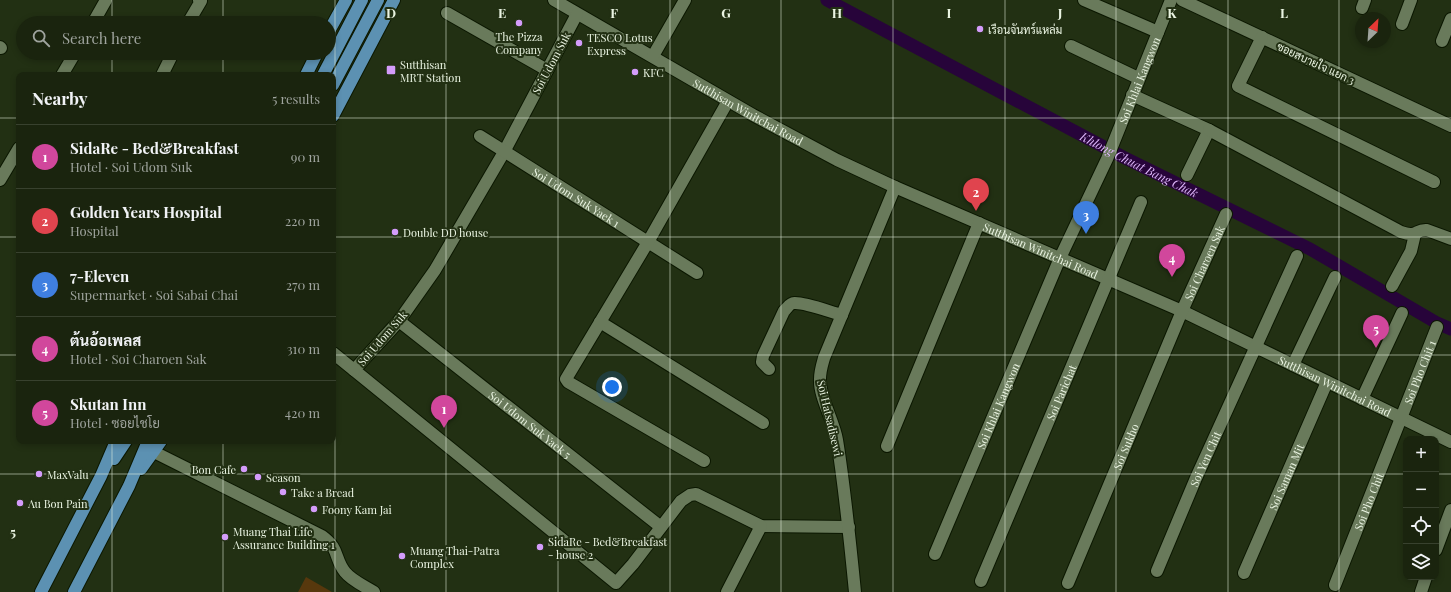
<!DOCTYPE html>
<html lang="en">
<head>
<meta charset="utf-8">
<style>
  :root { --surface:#1a240e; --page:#232c17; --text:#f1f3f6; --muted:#9fa49e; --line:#38412e; --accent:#db2777 }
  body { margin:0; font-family:"Playfair Display",Sarabun,serif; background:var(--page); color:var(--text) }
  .controls { position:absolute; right:12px; bottom:12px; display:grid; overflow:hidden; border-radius:8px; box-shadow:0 2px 6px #0003 }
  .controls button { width:36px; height:36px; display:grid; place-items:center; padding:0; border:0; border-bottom:1px solid var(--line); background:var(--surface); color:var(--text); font:20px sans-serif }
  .compass { position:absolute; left:1355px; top:12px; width:36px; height:36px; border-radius:50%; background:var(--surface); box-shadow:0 2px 6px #0003; rotate:25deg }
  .you { position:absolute; left:612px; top:387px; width:14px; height:14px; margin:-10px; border:3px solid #fff; border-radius:50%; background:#1a73e8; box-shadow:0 0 0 6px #1a73e833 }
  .badge { display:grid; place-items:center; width:26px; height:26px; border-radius:50%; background:var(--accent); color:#fff; font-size:13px; font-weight:700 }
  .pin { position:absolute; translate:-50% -33px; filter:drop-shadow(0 1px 2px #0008) }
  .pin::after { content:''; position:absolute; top:21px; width:14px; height:12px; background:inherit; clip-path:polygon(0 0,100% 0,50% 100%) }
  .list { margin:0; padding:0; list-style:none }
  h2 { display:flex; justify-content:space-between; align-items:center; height:52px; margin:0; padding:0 16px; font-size:17px }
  h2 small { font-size:13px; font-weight:400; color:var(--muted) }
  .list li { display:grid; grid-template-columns:26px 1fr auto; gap:12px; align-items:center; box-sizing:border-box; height:64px; padding:0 16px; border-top:1px solid var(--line) }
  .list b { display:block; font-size:15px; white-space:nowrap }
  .list p { margin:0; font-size:13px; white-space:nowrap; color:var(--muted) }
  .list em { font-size:13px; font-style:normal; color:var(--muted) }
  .icon { flex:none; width:22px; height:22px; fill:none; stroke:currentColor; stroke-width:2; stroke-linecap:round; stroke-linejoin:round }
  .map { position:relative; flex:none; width:1451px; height:592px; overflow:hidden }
  .search { position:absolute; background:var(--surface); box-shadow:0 2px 6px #0003; left:16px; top:16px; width:320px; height:44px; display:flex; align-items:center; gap:10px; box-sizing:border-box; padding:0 14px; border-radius:22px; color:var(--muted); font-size:15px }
  .panel { position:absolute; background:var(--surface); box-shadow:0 2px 6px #0003; left:16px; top:72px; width:320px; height:372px; border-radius:8px }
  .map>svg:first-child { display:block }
  .green { fill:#57380d }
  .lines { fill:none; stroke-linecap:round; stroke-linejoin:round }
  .canal { stroke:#27043a; stroke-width:13 }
  .minor-casing { stroke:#0b1700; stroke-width:14 }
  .major-casing { stroke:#0b1700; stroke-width:14 }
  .minor { stroke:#697a5b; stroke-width:12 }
  .major { stroke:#5c91b2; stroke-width:12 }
  .grid { fill:none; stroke:#eaf4e2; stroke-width:1; stroke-opacity:0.55 }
  .poi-dot { fill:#d49cfb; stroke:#223013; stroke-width:1.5 }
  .labels { text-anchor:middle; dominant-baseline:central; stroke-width:4; stroke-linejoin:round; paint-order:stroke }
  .poi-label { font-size:11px; fill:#eaf4e2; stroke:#223013; text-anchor:start }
  .street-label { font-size:11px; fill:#eaf4e2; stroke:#223013 }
  .water-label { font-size:12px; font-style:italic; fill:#deb7fb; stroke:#223013 }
  .grid-label { font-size:13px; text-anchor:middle; font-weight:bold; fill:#eaf4e2; stroke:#223013; stroke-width:4; stroke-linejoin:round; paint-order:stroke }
</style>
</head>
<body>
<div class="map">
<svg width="1451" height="592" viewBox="0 0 1451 592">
  <rect width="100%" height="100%" fill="#223013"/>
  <path class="green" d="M306,577l26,15h-34z"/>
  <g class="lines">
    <path class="canal" id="s1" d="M827,0l296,157 187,92 127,74 14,6"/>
    <g class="minor-casing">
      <g id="minor">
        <path id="s2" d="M554,0l199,115 84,45 58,27 287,124 269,131"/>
        <path d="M1084,0l74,32"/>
        <path d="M1182,0l269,126"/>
        <path d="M1362,8l3,-8"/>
        <path d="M447,13l100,57"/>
        <path d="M577,14l-73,138 -69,118 -36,51 -45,49 262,213 17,-19 48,-63 9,-6 6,-1 65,32 88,1"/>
        <path d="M93,23l13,-23"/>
        <path d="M188,23l13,-22 -2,-1"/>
        <path d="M1402,24l9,-24"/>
        <path d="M1262,37l-24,49 196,96"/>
        <path d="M1442,41l9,-22"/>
        <path d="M1071,46l67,32"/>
        <path d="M0,47l1,1"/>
        <path d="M653,56l32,-56"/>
        <path d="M62,75l13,-22"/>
        <path d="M162,75l11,-22"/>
        <path d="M1132,95l77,35 -22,45"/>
        <path d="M1209,130l192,102c17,6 14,-3 26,-2l24,9"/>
        <path id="s3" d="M480,136l217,137"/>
        <path d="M0,180l19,-32"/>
        <path d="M1392,286l19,-35 4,-17"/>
        <path id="s4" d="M399,321l262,206"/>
        <path d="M600,322l163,101"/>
        <path d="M333,353l21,17"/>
        <path d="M1293,365l42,-88"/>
        <path d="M769,369l-7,-7 1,-6 21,-45c3,-3 6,-8 10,-8 11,-1 36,9 48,12"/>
        <path d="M1362,399l40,-86"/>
        <path d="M887,446l92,-223"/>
        <path d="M154,452l168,84c18,13 12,22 23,36 7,9 20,14 29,20"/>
        <path d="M704,461l-136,-79 -2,-3 82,-137 80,-141"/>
        <path d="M1436,550l15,-40"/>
        <path id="s5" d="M935,554l125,-296 47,-99 64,-159"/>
        <path id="s6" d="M1157,571l39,-93 101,-222"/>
        <path id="s7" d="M1244,573l83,-191"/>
        <path id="s8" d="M981,581l160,-379"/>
        <path id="s9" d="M1068,583l114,-272 44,-97"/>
        <path id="s10" d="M1335,585l102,-258"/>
        <path d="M727,592l34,-66"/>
        <path d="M855,592c-5,-51 -10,-102 -18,-152 -3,-19 -18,-43 -17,-61 0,-8 2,-14 4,-21l71,-171"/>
        <path d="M1421,592l5,-15"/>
      </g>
    </g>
    <g class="major-casing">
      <g id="major">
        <path d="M329,31l17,-31"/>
        <path d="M306,75l11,-22"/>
        <path d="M323,75l39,-75"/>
        <path d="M333,85l45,-85"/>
        <path d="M333,116l61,-116"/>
        <path d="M114,459l12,-18"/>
        <path d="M141,469l20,-28"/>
        <path d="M41,592l60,-116 15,-35"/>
        <path d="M74,592l55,-106 19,-45"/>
      </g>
    </g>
    <use href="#minor" class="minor"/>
    <use href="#major" class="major"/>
  </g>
  <path class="grid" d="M112,0v23M223,0v23M335,0v592M446,0v592M558,0v592M670,0v592M781,0v592M893,0v592M1005,0v592M1116,0v592M1228,0v592M1339,0v592M112,53v22M223,53v22M0,118h19M333,118h1118M0,237h19M333,237h1118M0,355h19M333,355h1118M112,441v151M223,441v151M0,474h1406M1436,474h15"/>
  <g class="poi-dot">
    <circle cx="519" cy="23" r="4"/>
    <circle cx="980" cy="29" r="4"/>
    <circle cx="579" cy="43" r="4"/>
    <rect x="386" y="65" width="10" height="10" rx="2"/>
    <circle cx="635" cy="72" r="4"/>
    <circle cx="395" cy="232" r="4"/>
    <circle cx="244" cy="469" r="4"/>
    <circle cx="39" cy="474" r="4"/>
    <circle cx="258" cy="477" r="4"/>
    <circle cx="283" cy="492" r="4"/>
    <circle cx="20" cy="503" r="4"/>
    <circle cx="314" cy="509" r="4"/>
    <circle cx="225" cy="537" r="4"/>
    <circle cx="540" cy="547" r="4"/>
    <circle cx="402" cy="556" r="4"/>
  </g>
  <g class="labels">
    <g class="poi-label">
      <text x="988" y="29">เรือนจันทร์แหล่ม</text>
      <text x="519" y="36" text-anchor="middle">The Pizza<tspan x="519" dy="13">Company</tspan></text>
      <text x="587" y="37">TESCO Lotus<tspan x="587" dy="13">Express</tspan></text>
      <text x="400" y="64">Sutthisan<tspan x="400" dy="13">MRT Station</tspan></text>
      <text x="643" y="72">KFC</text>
      <text x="403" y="232">Double DD house</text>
      <text x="236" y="469" text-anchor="end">Bon Cafe</text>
      <text x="47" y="474">MaxValu</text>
      <text x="266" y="477">Season</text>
      <text x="291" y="492">Take a Bread</text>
      <text x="28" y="503">Au Bon Pain</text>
      <text x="322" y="509">Foony Kam Jai</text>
      <text x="233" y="531">Muang Thai Life<tspan x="233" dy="13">Assurance Building 1</tspan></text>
      <text x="548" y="541">SidaRe - Bed&amp;Breakfast<tspan x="548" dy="13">- house 2</tspan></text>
      <text x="410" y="550">Muang Thai-Patra<tspan x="410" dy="13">Complex</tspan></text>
    </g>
    <g class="street-label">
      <text transform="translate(551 63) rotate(-62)">Soi Udom Suk</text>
      <text transform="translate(1316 63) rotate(25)">ซอยสบายใจ แยก 3</text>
      <text stroke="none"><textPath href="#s5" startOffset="516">Soi Khlai Kangwon</textPath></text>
      <text stroke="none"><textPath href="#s2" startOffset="224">Sutthisan Winitchai Road</textPath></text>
      <text stroke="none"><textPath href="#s3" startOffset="114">Soi Udom Suk Yaek 1</textPath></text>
      <text stroke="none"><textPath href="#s2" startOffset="548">Sutthisan Winitchai Road</textPath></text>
      <text stroke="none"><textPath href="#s9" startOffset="348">Soi Charoen Sak</textPath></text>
      <text transform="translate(382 338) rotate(-49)">Soi Udom Suk</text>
      <text stroke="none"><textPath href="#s10" startOffset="229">Soi Pho Chit 1</textPath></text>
      <text stroke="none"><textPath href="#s2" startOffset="872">Sutthisan Winitchai Road</textPath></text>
      <text stroke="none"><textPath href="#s8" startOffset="205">Soi Parichat</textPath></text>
      <text stroke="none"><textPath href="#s5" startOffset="161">Soi Khlai Kangwon</textPath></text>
      <text transform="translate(830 418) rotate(77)">Soi Hatsadisewi</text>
      <text stroke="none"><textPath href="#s4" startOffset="167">Soi Udom Suk Yaek 5</textPath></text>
      <text stroke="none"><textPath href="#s9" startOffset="148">Soi Sukho</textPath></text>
      <text stroke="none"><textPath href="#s6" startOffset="122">Soi Yen Chit</textPath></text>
      <text stroke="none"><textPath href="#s7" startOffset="105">Soi Saman Mit</textPath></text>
      <text stroke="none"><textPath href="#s10" startOffset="90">Soi Pho Chit</textPath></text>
    </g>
    <g class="water-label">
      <text stroke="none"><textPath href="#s1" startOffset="353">Khlong Chuat Bang Chak</textPath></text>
    </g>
  </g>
  <g class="grid-label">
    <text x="391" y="18">D</text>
    <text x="502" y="18">E</text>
    <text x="614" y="18">F</text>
    <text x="726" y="18">G</text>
    <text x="837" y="18">H</text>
    <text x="949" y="18">I</text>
    <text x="1060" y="18">J</text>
    <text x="1172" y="18">K</text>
    <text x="1284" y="18">L</text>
    <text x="13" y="537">5</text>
  </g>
</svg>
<div class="controls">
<button>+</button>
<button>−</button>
<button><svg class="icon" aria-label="locate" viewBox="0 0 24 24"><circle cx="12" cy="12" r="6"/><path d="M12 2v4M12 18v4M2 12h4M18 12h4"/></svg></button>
<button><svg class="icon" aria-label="layers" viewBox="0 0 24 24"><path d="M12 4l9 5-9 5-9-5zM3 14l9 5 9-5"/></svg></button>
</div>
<svg class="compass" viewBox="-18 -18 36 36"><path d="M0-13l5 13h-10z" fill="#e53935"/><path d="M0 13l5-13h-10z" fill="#9fa49e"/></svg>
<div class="you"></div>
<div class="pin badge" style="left:444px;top:428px;background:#d1479c">1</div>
<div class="pin badge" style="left:976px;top:211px;background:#e0444e">2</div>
<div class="pin badge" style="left:1086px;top:234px;background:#3f7fe0">3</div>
<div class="pin badge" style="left:1172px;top:277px;background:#d1479c">4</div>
<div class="pin badge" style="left:1376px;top:348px;background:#d1479c">5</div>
<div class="search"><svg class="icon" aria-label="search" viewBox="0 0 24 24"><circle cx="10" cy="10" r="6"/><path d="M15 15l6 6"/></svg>Search here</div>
<section class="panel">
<h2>Nearby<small>5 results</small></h2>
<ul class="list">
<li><span class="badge" style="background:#d1479c">1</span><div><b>SidaRe - Bed&amp;Breakfast</b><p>Hotel · Soi Udom Suk</p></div><em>90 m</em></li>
<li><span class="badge" style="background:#e0444e">2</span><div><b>Golden Years Hospital</b><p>Hospital</p></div><em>220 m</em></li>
<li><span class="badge" style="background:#3f7fe0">3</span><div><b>7-Eleven</b><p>Supermarket · Soi Sabai Chai</p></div><em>270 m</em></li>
<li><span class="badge" style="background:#d1479c">4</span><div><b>ต้นอ้อเพลส</b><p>Hotel · Soi Charoen Sak</p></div><em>310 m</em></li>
<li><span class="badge" style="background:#d1479c">5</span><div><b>Skutan Inn</b><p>Hotel · ซอยไชโย</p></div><em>420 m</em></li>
</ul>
</section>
</div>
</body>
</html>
